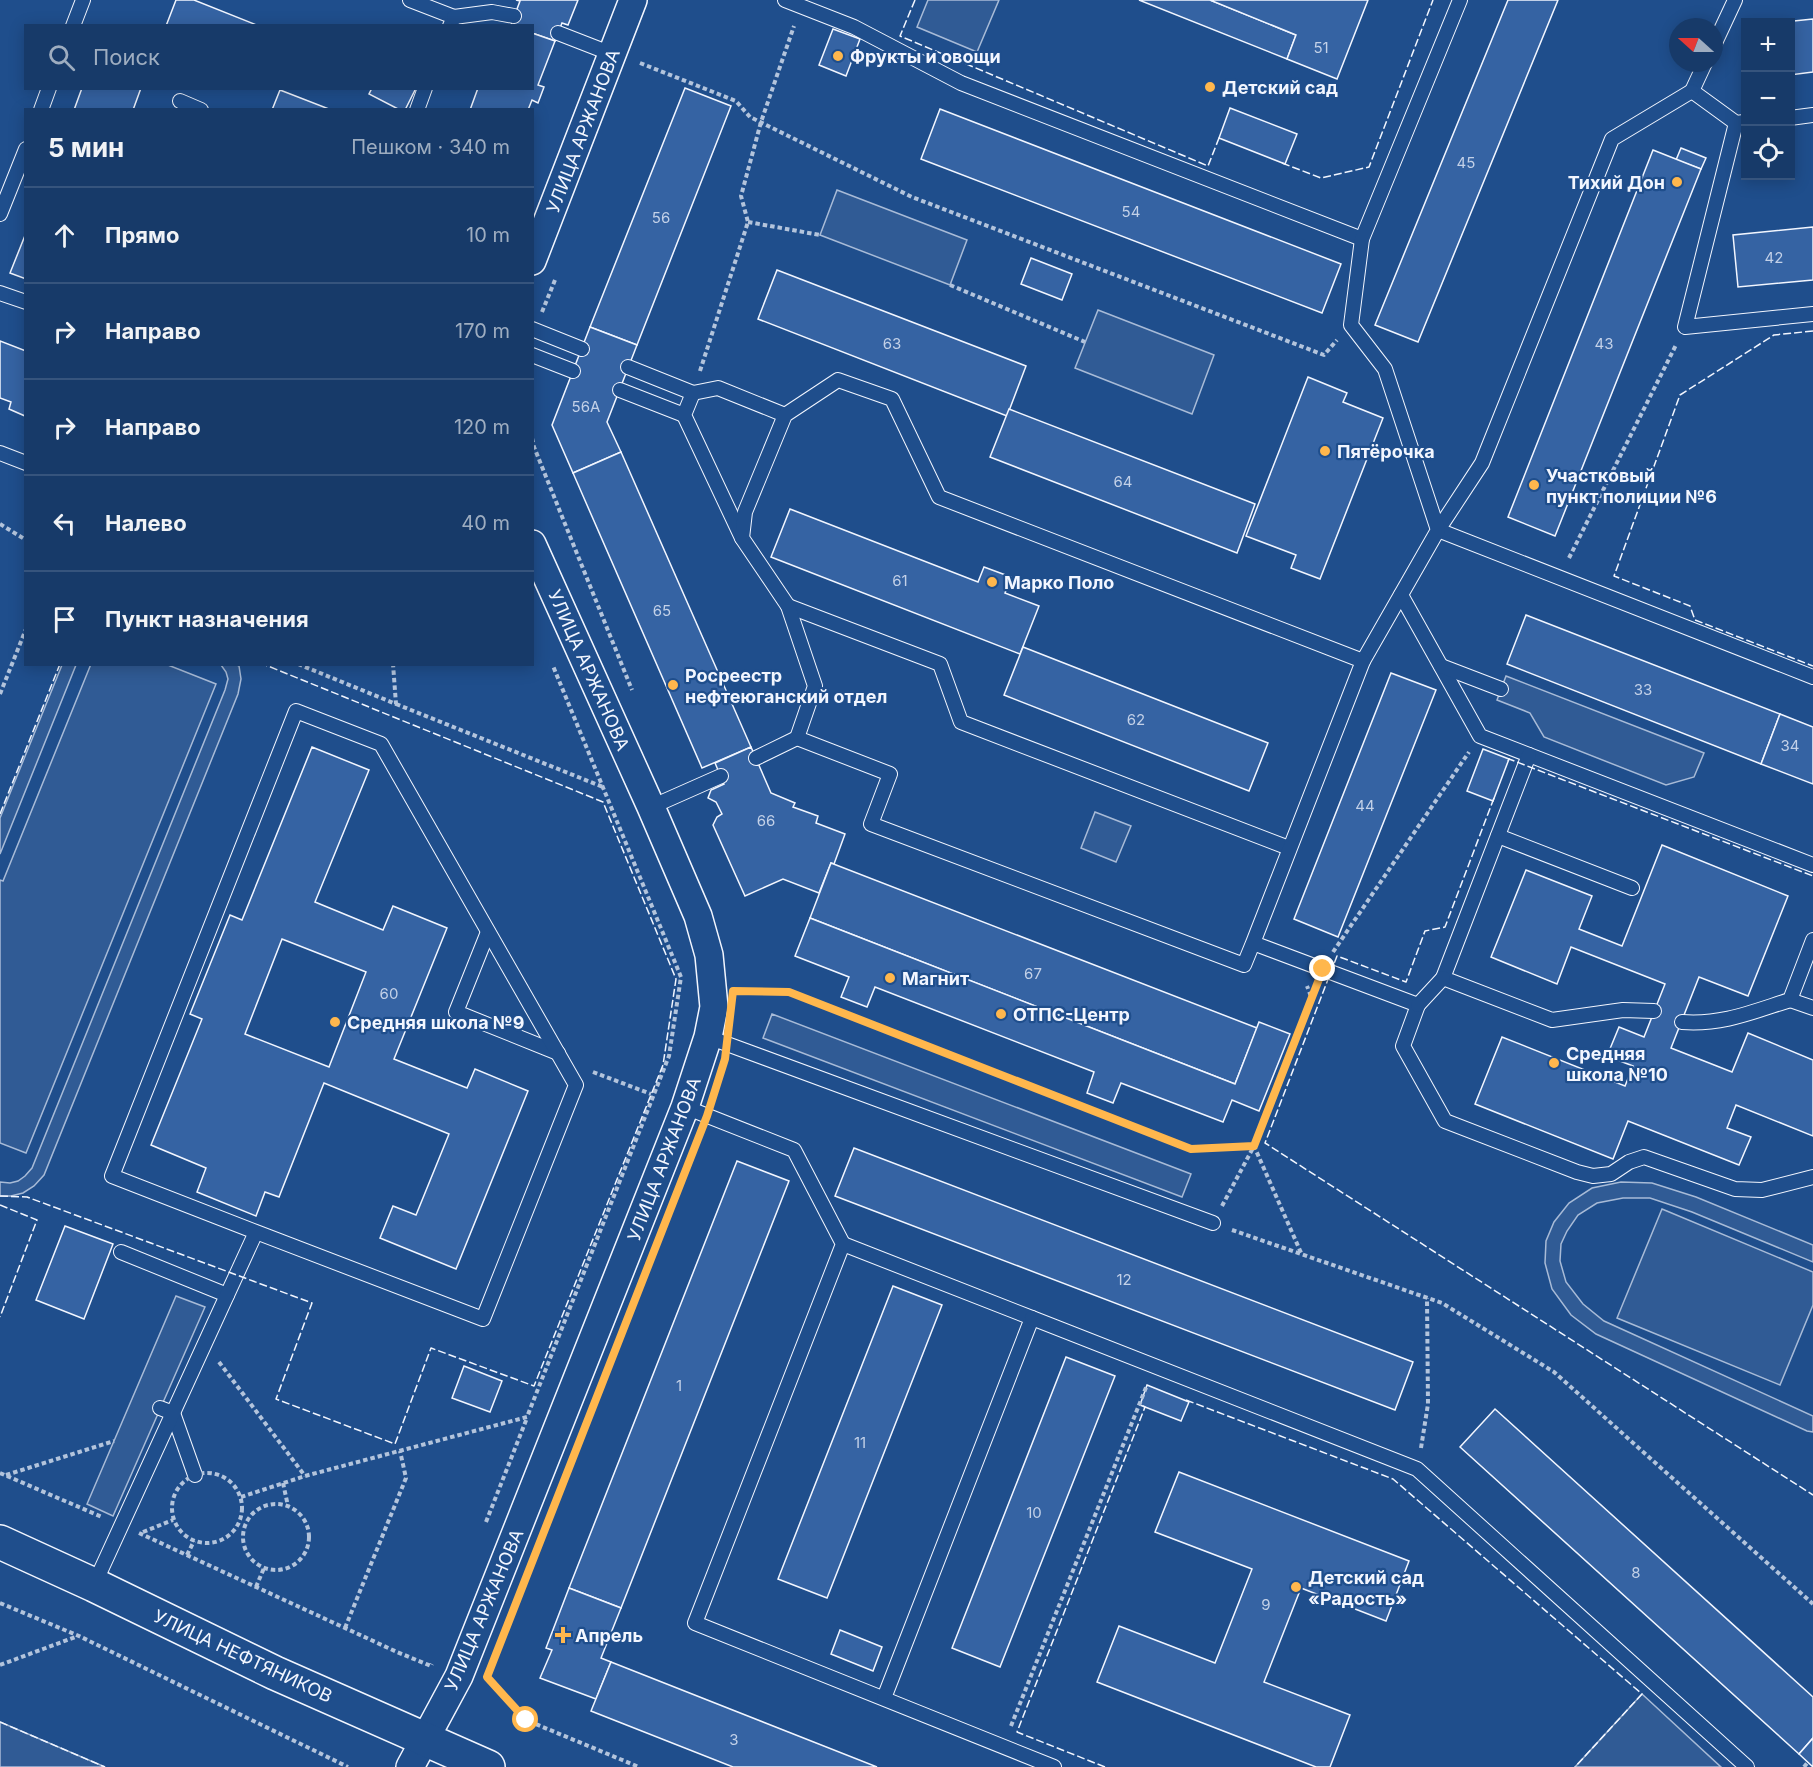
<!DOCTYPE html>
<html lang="ru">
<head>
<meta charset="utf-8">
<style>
  :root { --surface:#173a69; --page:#244571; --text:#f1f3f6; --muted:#9eadc0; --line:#36547d }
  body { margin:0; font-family:Inter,sans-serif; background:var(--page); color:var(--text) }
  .controls { position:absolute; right:18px; top:18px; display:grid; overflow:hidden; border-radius:0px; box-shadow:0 3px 15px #0003 }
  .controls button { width:54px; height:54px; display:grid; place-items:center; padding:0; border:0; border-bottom:2px solid var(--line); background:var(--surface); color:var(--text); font:30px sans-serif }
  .compass { position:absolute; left:1669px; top:18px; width:54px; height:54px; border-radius:50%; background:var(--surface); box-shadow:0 3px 15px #0003; rotate:291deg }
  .stop { position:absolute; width:18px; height:18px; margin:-14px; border:4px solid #ffb74d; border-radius:50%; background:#fff }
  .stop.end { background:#ffb74d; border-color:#fff; box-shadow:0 2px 6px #0008 }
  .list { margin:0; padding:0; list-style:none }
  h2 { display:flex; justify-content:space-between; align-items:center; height:78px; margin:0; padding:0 24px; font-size:26px }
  h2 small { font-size:20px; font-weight:400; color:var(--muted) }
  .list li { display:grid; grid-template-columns:39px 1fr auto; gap:18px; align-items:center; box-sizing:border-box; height:96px; padding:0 24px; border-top:2px solid var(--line) }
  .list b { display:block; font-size:22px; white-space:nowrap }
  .list em { font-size:20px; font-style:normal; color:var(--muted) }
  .icon { flex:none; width:33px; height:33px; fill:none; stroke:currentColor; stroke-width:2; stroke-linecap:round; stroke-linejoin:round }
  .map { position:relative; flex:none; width:1813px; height:1767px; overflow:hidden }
  .search { position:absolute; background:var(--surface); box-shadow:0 3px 15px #0003; left:24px; top:24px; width:510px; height:66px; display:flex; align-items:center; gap:15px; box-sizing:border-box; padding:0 21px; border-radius:0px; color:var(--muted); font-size:22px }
  .panel { position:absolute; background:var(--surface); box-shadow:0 3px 15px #0003; left:24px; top:108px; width:510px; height:558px; border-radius:0px }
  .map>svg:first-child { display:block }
  .built { fill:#305b95; stroke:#a8bbd7; stroke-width:1.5 }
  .building { fill:#3563a3; stroke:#f2f6ff; stroke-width:1.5; fill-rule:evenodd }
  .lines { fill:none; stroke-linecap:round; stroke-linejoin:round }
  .lane-casing { stroke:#f2f6ff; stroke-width:16 }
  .street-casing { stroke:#f2f6ff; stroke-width:30 }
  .secondary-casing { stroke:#f2f6ff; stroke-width:36 }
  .path { stroke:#b3c4dc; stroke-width:4; stroke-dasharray:4.5 3; stroke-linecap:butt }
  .lane { stroke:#1f4e8c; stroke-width:14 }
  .street { stroke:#1f4e8c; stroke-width:27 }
  .secondary { stroke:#1f4e8c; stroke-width:33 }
  .fence { stroke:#f2f6ff; stroke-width:1.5; stroke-dasharray:8 3; stroke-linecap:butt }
  .route { stroke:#ffb74d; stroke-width:8 }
  .poi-dot { fill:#ffb74d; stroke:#1f4e8c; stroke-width:2 }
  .labels { text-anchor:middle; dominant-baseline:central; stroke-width:4.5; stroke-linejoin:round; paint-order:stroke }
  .number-label { font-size:15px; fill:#c3d1e8 }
  .poi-label { font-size:18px; font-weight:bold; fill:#f2f6ff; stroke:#1f4e8c; text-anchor:start }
  .street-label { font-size:18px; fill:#f2f6ff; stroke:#1f4e8c }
</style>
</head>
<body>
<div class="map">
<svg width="1813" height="1767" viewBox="0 0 1813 1767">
  <rect width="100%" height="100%" fill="#1f4e8c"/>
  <g class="built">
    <path d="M928,0h71l-22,52 -60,-25z"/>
    <path d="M837,190l130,50 -17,45 -130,-50z"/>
    <path d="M1098,310l116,45 -22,59 -117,-46z"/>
    <path d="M91,664l77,1 48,19 -190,469 -26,-10v-263l3,1z"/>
    <path d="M62,665h14l-76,189v-36z"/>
    <path d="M221,665h16l2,1 2,13 -3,15 -194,481 -10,11 -11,7 -12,3h-11v-14l10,1 8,-2 7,-5 7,-8 193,-478 3,-11 -2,-7z"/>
    <path d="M1506,676l198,77 -10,24 -28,8 -122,-48 -14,-24 -33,-13z"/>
    <path d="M1095,812l36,14 -15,36 -35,-14z"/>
    <path d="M772,1014l419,160 -9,23 -419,-159z"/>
    <path d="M1621,1182l31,1 44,14 117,48v17l-121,-50 -42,-14h-27l-26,5 -19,12 -11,16 -6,13 -1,17 6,21 17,22 21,17 209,95v16l-6,-1 -211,-97 -25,-19 -19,-26 -7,-26 1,-22 8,-19 15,-19 23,-15z"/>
    <path d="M1662,1209l151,63v33l-33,80 -163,-67z"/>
    <path d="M176,1296l29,11 -92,209 -26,-12z"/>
    <path d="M1642,1694l79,73h-146z"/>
    <path d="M0,1722l105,45h-105z"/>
  </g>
  <g class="building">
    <path d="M176,0h18l65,26h-93z"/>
    <path d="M516,0h62l-10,25 -6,-2 -7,18 -23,-8v-7l-21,-1 9,-24z"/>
    <path d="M1139,0h71l86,35 -9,24z"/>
    <path d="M1210,0h158l-31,79 -50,-20 9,-24z"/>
    <path d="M1508,0h50l-140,342 -43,-17z"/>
    <path d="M1813,19v53l-23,3v-53h-6z"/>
    <path d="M833,29l27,10 -14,37 -27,-11z"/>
    <path d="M532,33l23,8 -17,44 6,2 -6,16 -6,-3 -4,10h-58l8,-22h54z"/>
    <path d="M82,88h59l-8,22h-59z"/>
    <path d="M372,88h44l-11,22h-5l-31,-16z"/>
    <path d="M685,88l46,18 -94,239 -47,-18z"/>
    <path d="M280,90l49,19v1h-57z"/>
    <path d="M1230,108l67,26 -12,30 -66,-26z"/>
    <path d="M940,109l401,155 -19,49 -401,-154z"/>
    <path d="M1681,148l25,10 -5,11 -25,-9z"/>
    <path d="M1653,150l48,19 -146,367 -47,-19z"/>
    <path d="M1813,227v53l-75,7 -5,-52z"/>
    <path d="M26,233v46l-16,-6z"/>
    <path d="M1031,258l41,16 -10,26 -41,-16z"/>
    <path d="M777,270l249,96 -19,50 -249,-97z"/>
    <path d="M590,327l47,18 -30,77 14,30 -48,21 -21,-48z"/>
    <path d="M0,341l26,10 -1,65 -16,-7 2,-7 -11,-4z"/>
    <path d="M1308,377l39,16 -4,9 40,16 -63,161 -29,-11 5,-13 -50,-19z"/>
    <path d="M1009,409l246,95 -18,49 -247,-96z"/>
    <path d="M621,452l130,295 -49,21 -129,-295z"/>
    <path d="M790,509l188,73 6,-15 27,10 -6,16 34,13 -19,48 -249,-97z"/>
    <path d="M1526,615l254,99 -19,50 -254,-100z"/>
    <path d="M1023,647l245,96 -19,48 -245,-96z"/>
    <path d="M1391,673l45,17 -98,247 -44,-18z"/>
    <path d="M1780,714l33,13v57l-52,-20z"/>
    <path d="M312,747l57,23 -54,132 68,28 10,-24 54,22 -53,131 73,29 8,-19 53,22 -72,178 -76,-31 13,-32 23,9 33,-81 -125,-51 -45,114 -14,-5 -9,24 -59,-24 9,-24 -55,-23 51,-126 -12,-5 40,-99 12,5zM282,939l84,33 -37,95 -84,-33z"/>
    <path d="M751,747l20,46 24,10 -2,4 25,9 -2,7 29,11 -11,30 -3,-1 -12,30 -36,-14 -38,17 -32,-71 4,-8 5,-3 -6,-12 -8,-4 3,-8 13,-6 -9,-21z"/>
    <path d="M1483,749l26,10 -16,42 -26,-10z"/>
    <path d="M1662,845l126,51 -40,100 -49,-19 -28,71 61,24 16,-39 65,27v76l-77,-31 -9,23 24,9 -12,28 -111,-44 -15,38 -138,-55 27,-67 123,49 8,-20 -26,-10 12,-29 25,10 21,-53 -94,-37 -14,37 -66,-27 35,-87 66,26 -13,33 43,17z"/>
    <path d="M831,863l426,165 -22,56 -425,-166z"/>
    <path d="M810,918l425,166 24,-62 31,12 -31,77 -27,-11 -9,22 -102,-39 -8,20 -26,-10 7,-21 -219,-85 -8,20 -26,-10 8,-20 -54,-21z"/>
    <path d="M854,1148l559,214 -18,48 -560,-214z"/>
    <path d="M737,1161l52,20 -168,427 -52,-20z"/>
    <path d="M65,1226l48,18 -29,75 -48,-19z"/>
    <path d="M893,1286l49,19 -115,293 -49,-19z"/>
    <path d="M1066,1357l49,19 -115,291 -48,-19z"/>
    <path d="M464,1366l38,15 -12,31 -38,-14z"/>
    <path d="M1147,1385l42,17 -8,19 -41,-16z"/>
    <path d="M1495,1409l318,288v41l-14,16 -339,-307z"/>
    <path d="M1179,1472l230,89 -23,60 -85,-33 -37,94 86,33 -20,52h-14l-219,-85 22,-56 96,37 37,-94 -97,-37z"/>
    <path d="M569,1588l52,20 -20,50 10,4 -15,37 -56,-21 12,-28 -6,-2z"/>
    <path d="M840,1630l42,17 -9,24 -42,-17z"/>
    <path d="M611,1662l266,105h-144l-142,-56z"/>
    <path d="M1813,1738v29l-14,-13z"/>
  </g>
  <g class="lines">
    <g class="lane-casing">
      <g id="lane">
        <path d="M410,0l44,17 -4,9"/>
        <path d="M785,0l69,27 107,56 401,156"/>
        <path d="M454,17l38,-5 22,4"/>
        <path d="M73,26l10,-26"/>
        <path d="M558,33l54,21"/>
        <path d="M1714,45l21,-45"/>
        <path d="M1705,63l-13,28 44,32 8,-1"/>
        <path d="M1692,91l-80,48 -130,324 -44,67 375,147"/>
        <path d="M180,101l21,9"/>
        <path d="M41,110l8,-22"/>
        <path d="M417,110l8,-22"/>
        <path d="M1790,118l23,-3"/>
        <path d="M1736,123l-51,204 128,-13"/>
        <path d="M0,214l26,-65"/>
        <path d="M0,293l26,9"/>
        <path d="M532,329l50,20"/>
        <path d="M532,355l41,16"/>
        <path d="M628,367l65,26"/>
        <path d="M620,390l64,25"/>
        <path d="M0,453l26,10"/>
        <path d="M742,538l-58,-123 9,-22 25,-5 67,27"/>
        <path d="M1401,595l79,141 333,129"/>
        <path d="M788,606l152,58 21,58 328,126"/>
        <path d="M1363,661l75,-131 -53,-161 -34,-44 11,-86 98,-239"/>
        <path d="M1441,666l60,23"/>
        <path d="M1529,755l-86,223 109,42 71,-10 31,1"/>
        <path d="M756,758l41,-20"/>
        <path d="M651,807l70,-31"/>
        <path d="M1498,836l134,52"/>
        <path d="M488,932l-32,80 102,41"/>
        <path d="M1253,943l110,-282 -424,-164 -47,-98 -54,-19 -53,35 -40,97 -3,26 46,68 27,80 -18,52 93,36 -19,50 373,141 9,-22 165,62 -15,41 42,75 132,51 16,4 18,-2 18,-12 15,-5 91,32 27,1 51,-13"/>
        <path d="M1790,1000l23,8"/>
        <path d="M1418,1005l25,-27"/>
        <path d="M1682,1022c40,3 70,-10 108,-22l23,-60"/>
        <path d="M708,1037l505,186"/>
        <path d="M685,1107l109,43 49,94 -148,379 359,144"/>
        <path d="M843,1244l189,74 -148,380"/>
        <path d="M121,1252l106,43"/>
        <path d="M1032,1318l385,151 330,298"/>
        <path d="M160,1408l13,5 22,62"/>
        <path d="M94,1585l162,-353 227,87 93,-234 -195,-341 -85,-33 -184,465 144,56"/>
      </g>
    </g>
    <g class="street-casing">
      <g id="street">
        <path d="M532,261l101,-261"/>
        <path d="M410,1767l49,-91 226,-569 23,-70 6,-30 -5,-52 -11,-39 -47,-109 -119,-263"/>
      </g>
    </g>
    <g class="secondary-casing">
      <path id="secondary" d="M0,1542l94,43 181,88 213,94"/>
    </g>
    <g class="path">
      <path d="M640,63l96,38 14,16 162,80 412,158 13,-15"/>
      <path d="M748,222l72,13"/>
      <path d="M950,285l135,57"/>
      <path d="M542,312l13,-32"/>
      <path d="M700,371l48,-149 -7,-26 20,-74 33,-96"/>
      <path d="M532,438l2,9 98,243"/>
      <path d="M0,524l26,16"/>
      <path d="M1569,558l107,-213"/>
      <path d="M298,664l98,40 -3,-40"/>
      <path d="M0,694l26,-65"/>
      <path d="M396,704l207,83"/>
      <path d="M1333,952l136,-200"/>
      <path d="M740,991l49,1 402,157 63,-3 58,-147 -5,-13"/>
      <path d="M593,1072l58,22"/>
      <path d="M1222,1206l32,-60 48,109"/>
      <path d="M1232,1230l210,73 112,69 259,232"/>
      <path d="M219,1362l86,114"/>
      <path d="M1421,1448l7,-44 -1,-106"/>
      <circle cx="207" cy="1508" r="35"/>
      <path d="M0,1473l102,44"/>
      <path d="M6,1475l108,-34"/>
      <path d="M283,1483l5,23"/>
      <path d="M241,1497l64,-21 222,-59 142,-361 12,-79 -128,-311"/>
      <circle cx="276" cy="1537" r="33"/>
      <path d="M486,1522l41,-104"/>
      <path d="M143,1532l30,-12"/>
      <path d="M139,1533l258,119 34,14 1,-2"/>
      <path d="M187,1555l7,-14"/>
      <path d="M256,1587l8,-19"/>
      <path d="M0,1603l79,33 269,131"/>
      <path d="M345,1628l61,-150 -6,-27"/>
      <path d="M0,1665l78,-29"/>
      <path d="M488,1678l38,42 113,47"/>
      <path d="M1011,1726l136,-341"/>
      <path d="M1804,1767l4,-5"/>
    </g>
    <use href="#lane" class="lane"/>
    <use href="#street" class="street"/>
    <use href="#secondary" class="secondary"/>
    <g class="fence">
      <path d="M915,0l-15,36 308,130 11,-28 2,1"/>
      <path d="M1282,163l39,15 48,-11 64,-167"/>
      <path d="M1813,331l-39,4 -94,60 -66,181 76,30 5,14 118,46"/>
      <path d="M1508,761l1,-2 304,117"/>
      <path d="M1494,798l-49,129 -20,4 -19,51 -69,-26 -72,187 548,352"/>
      <path d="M0,814l60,-150"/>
      <path d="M0,1196l27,1 285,106 -36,96 119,45 36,-96 103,38 129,-321 13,-86 -73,-177 -340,-138"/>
      <path d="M0,1205l37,15 -37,97"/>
      <path d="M1186,1400l207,79 249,215 -67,73"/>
      <path d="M0,1722l105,45"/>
      <path d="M1105,1767l-88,-35 128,-325 -2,-1"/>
    </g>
  </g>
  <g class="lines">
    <path class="route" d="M526,1720l-39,-43 220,-561 18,-57 8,-68 56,1 402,157 63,-3 69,-177"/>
  </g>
  <g class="poi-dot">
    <circle cx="838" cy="56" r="6"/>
    <circle cx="1210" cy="87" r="6"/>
    <circle cx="1677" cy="182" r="6"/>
    <circle cx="1325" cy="451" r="6"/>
    <circle cx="1534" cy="485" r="6"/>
    <circle cx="992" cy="582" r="6"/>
    <circle cx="673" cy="685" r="6"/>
    <circle cx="890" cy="978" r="6"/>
    <circle cx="1001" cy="1014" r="6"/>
    <circle cx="335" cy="1022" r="6"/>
    <circle cx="1554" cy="1063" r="6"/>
    <circle cx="1296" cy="1587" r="6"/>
    <path d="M560 1626h6v6h6v6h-6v6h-6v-6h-6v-6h6z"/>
  </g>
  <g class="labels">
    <g class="number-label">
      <text x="1321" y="47">51</text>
      <text x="1466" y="162">45</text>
      <text x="1131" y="211">54</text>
      <text x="661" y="217">56</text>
      <text x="1774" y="257">42</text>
      <text x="892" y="343">63</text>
      <text x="1604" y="343">43</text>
      <text x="586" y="406">56А</text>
      <text x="1123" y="481">64</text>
      <text x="900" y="580">61</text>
      <text x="662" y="610">65</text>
      <text x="1643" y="689">33</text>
      <text x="1136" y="719">62</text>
      <text x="1790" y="745">34</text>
      <text x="1365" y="805">44</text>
      <text x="766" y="820">66</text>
      <text x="1033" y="973">67</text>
      <text x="389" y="993">60</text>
      <text x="1124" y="1279">12</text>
      <text x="679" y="1385">1</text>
      <text x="860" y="1442">11</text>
      <text x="1034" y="1512">10</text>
      <text x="1636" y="1572">8</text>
      <text x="1266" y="1604">9</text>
      <text x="734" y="1739">3</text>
    </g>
    <g class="poi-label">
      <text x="850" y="56">Фрукты и овощи</text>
      <text x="1222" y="87">Детский сад</text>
      <text x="1665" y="182" text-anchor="end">Тихий Дон</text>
      <text x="1337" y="451">Пятёрочка</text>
      <text x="1546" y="475">Участковый<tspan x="1546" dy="21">пункт полиции №6</tspan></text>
      <text x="1004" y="582">Марко Поло</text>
      <text x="685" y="675">Росреестр<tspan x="685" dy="21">нефтеюганский отдел</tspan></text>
      <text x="902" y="978">Магнит</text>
      <text x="1013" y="1014">ОТПС-Центр</text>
      <text x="347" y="1022">Средняя школа №9</text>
      <text x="1566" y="1053">Средняя<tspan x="1566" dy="21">школа №10</tspan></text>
      <text x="1308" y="1577">Детский сад<tspan x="1308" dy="21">«Радость»</tspan></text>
      <text x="575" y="1635">Апрель</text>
    </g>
    <g class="street-label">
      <text transform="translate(583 131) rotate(-69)">УЛИЦА АРЖАНОВА</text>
      <text transform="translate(589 670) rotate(66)">УЛИЦА АРЖАНОВА</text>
      <text transform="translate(664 1159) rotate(-69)">УЛИЦА АРЖАНОВА</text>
      <text transform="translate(484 1610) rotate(-67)">УЛИЦА АРЖАНОВА</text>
      <text transform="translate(243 1656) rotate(25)">УЛИЦА НЕФТЯНИКОВ</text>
    </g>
  </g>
</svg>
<div class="controls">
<button>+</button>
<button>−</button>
<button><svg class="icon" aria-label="locate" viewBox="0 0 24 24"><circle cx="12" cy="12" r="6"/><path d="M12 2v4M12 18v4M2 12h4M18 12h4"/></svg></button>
</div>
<svg class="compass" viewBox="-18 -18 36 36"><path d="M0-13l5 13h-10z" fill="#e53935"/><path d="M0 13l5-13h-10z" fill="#9eadc0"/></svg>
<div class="stop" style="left:526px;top:1720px"></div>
<div class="stop end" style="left:1323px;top:969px"></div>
<div class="search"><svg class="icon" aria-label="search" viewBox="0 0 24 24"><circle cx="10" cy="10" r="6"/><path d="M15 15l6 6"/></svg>Поиск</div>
<section class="panel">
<h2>5 мин<small>Пешком · 340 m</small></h2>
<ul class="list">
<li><svg class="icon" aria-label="ahead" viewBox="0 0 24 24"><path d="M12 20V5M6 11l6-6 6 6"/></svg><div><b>Прямо</b></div><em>10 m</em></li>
<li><svg class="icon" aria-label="right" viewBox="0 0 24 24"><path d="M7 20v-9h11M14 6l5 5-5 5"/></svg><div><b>Направо</b></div><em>170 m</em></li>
<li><svg class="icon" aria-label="right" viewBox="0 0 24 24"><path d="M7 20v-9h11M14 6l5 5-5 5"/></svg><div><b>Направо</b></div><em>120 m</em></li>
<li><svg class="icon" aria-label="left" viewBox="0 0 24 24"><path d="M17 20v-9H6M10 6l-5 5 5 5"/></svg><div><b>Налево</b></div><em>40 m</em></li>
<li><svg class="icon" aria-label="arrive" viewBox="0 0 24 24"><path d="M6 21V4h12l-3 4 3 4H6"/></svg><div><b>Пункт назначения</b></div></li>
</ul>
</section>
</div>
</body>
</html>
